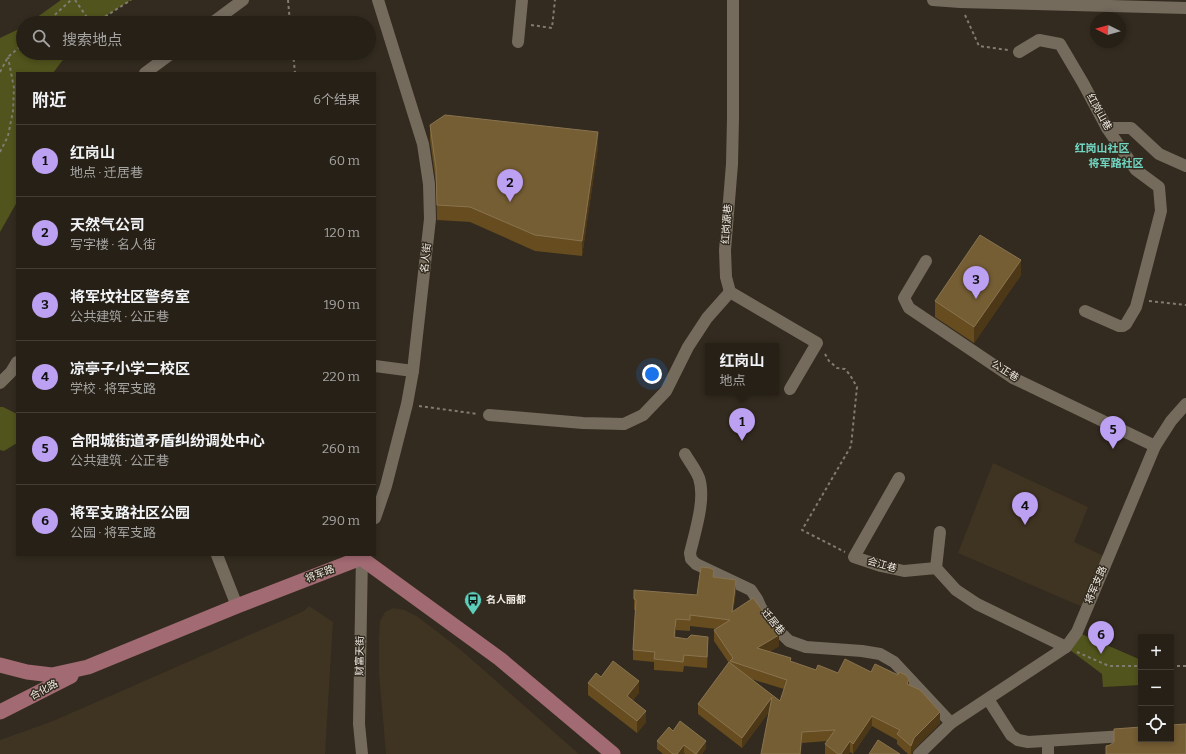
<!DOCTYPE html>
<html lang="zh">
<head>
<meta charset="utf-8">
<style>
  :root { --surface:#262017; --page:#322d24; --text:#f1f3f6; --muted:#a4a3a1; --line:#423e36; --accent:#bca0f2 }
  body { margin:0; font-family:Bitter,"Noto Sans SC",serif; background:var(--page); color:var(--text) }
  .controls { position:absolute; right:12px; bottom:12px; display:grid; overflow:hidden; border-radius:0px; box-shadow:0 2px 6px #0003 }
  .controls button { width:36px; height:36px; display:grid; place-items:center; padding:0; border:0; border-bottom:1px solid var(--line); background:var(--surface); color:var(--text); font:20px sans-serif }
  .compass { position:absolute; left:1090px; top:12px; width:36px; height:36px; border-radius:50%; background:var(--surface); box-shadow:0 2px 6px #0003; rotate:275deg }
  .you { position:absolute; left:652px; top:374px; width:14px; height:14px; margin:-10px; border:3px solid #fff; border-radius:50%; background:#1a73e8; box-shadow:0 0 0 6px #1a73e833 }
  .badge { display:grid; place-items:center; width:26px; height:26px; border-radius:50%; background:var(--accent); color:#111; font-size:13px; font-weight:700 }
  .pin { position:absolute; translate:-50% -33px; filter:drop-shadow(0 1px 2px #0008) }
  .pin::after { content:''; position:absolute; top:21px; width:14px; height:12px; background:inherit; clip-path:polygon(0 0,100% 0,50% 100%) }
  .popup { position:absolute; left:705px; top:343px; width:74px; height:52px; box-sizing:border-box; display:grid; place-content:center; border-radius:0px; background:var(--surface); filter:drop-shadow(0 1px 3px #0005); font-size:13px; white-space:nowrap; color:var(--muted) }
  .popup b { font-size:15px; color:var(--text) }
  .popup::after { content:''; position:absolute; left:50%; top:100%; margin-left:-8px; border:8px solid transparent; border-top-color:var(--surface) }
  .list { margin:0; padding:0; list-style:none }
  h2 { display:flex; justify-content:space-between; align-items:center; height:52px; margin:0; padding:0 16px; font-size:17px }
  h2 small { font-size:13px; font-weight:400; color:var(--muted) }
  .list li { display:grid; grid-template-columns:26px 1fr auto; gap:12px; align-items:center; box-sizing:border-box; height:72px; padding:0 16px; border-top:1px solid var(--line) }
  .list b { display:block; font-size:15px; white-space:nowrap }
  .list p { margin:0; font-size:13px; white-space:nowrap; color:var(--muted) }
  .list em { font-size:13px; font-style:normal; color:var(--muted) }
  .icon { flex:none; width:22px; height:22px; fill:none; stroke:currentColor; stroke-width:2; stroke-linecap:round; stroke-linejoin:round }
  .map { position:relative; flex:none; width:1186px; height:754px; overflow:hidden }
  .search { position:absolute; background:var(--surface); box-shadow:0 2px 6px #0003; left:16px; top:16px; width:360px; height:44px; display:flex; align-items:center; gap:10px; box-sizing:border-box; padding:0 14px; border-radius:22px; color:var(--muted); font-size:15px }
  .panel { position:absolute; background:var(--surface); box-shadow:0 2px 6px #0003; left:16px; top:72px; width:360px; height:484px; border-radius:0px }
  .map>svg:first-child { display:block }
  .built { fill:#3f3322 }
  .green { fill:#51541c }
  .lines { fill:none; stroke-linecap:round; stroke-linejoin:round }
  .path { stroke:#827b71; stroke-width:2; stroke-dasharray:3 3; stroke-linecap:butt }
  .minor { stroke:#746b5d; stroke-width:12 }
  .major { stroke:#a26a73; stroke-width:15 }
  .wall { fill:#664c1f; fill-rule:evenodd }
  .shaded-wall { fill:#4c3816 }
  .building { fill:#755d34; stroke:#897450 }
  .labels { text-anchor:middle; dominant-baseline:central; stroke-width:3; stroke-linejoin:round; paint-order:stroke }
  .street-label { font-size:10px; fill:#f1ece4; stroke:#332b1f }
  .poi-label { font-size:10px; font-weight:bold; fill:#f1ece4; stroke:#332b1f; text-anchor:start }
  .neighbourhood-label { font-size:11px; font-weight:bold; fill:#71d7c3; stroke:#332b1f }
</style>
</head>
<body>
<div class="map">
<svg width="1186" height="754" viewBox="0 0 1186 754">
  <rect width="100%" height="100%" fill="#332b1f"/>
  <g class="built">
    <path d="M993,463l95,44 -14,35 34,16 -21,51 -129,-56z"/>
    <path d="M309,606l24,16 -8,132h-325v-14l53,-19 251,-110z"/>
    <path d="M393,608l12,2 13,7 43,33 118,104h-193l-7,-80v-37l1,-16 5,-9z"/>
  </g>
  <g class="green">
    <path d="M61,0h70l-36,23h-66z"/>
    <path d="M23,27v26h49l-10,8 -9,12h-36v129l-17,30v-194z"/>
    <path d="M0,407h3l14,7v29l-13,8 -4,-1z"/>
    <path d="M1077,632l64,28v25l-38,2 -1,-13 -36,-27z"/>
  </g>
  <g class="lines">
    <g class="path">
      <path d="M75,0l16,23"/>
      <path d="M288,0l2,23"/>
      <path d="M965,15l14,31 29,4"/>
      <path d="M46,23l25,-23"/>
      <path d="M95,23l36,-23"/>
      <path d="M531,25l21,3 3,-28"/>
      <path d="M293,53l2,20"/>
      <path d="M0,72l8,-15 15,-13"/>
      <path d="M0,152l8,-16 5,-25 1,-23 -6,-31"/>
      <path d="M1149,301l37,4"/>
      <path d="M825,354l4,7 8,7 8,1 5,6 7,12 -6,59 -49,84 43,22"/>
      <path d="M419,406l59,8"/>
      <path d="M1077,652l32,14h32"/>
      <path d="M1171,666h15"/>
    </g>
    <g class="minor">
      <path d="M733,0v119l-1,45 -7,86 1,27 4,15 87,51 -27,46"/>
      <path d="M933,0l27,2 226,6"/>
      <path d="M212,23l31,-23"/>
      <path d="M518,42l4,-42"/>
      <path d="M1019,52l20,-12 21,4 23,39 24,45 29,42 23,17 2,24 -25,96 -10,17 -3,2h-4l-34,-15"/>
      <path d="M145,73l27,-20"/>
      <path d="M1107,128h24l28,26 27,12"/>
      <path d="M926,261l-22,37 5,10 104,70 142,68"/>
      <path d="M375,366l38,5"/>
      <path d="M0,383l11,-11 6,-10"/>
      <path d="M489,415l94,8 41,1 19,-9 23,-24 22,-44 19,-29 23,-26"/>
      <path d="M685,454c4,7 11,16 14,24 7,21 -4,54 -9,75l1,6 5,5 55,26 6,9 4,9 19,24 9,9 17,6 56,4 18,3 14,8 57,61"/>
      <path d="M899,478l-45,79 27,9 23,5 32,-3 20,22 21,14 89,43"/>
      <path d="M375,518l11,-32 21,-82 6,-33 17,-152 -1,-35 -6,-40 -45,-144"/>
      <path d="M217,555l20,51"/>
      <path d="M362,555l-3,169 3,30"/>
      <path d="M936,568l4,-36"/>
      <path d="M988,699l23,36 7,5 10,2 113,-7"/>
      <path d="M1048,741v13"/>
      <path d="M919,754l32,-31 115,-76 11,-15 78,-186 16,-25 15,-17"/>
    </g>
    <g class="major">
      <path d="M0,665l27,7 25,3 36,-8 149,-61 124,-48 139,101 113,95"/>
      <path d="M0,712l71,-36"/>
    </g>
  </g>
  <g class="wall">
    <path d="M430,125l168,22 -16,109 -47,-5 -65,-29 -33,-2 -1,-37 -6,-43z"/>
    <path d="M1021,275l-47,68 -39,-26v-16z"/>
    <path d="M714,577l22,14 -3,20 46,35 -10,6 22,10 25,8 22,3 33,-1 38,13 31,38 -26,26 -2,5h-4l-11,-10v-4l-25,-14 -19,28 -3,-2 -2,2h-23v-10l2,-3 -25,2 -33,-31 -27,36 -44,-34v-10l31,-41 -15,-22v-11l3,-1 -27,-3v5l-14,-1 -1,8 33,10 -1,20 -23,-2 -1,6 -29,-2v-8l-21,-2v-10l3,-40h-2v-11l63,-4zM751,679l33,10 -4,12z"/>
    <path d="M601,677l38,16 -7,7 14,22 -9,11 -49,-38v-12z"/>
    <path d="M673,731l33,17 -4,6h-17l-1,-1v1h-21l-6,-5v-8z"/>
  </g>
  <g class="shaded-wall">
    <path d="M598,132v15l-16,109v-15z"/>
    <path d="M1021,260v15l-47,68v-16z"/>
    <path d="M736,580v11l-4,31v-10z"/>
    <path d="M676,619v11l-2,18v-11z"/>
    <path d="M779,635v11l-22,13v-11z"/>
    <path d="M708,637v11l-1,20v-11z"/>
    <path d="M909,679v10l-2,-5z"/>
    <path d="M639,681v12l-12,15v-12z"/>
    <path d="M772,697v11l-30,40v-10z"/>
    <path d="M646,711v11l-9,11v-12z"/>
    <path d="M940,712v11l-26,26 -2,5h-1v-8l3,-8z"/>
    <path d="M872,716v10l-19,28v-10z"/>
    <path d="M802,732v11l-1,11h-1z"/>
    <path d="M706,741v7l-4,6h-6z"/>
    <path d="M850,741v11l-2,2h-7z"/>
    <path d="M684,745v9h-7z"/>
  </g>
  <g class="building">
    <path d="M445,115l153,17 -16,109 -47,-6 -65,-28 -33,-2 -1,-37 -6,-43z"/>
    <path d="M980,235l41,25 -47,67 -39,-26z"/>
    <path d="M701,567l9,1 4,2 -1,7 23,3 -4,32 21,-14 16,21 10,16 -22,13 34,10 -1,3 26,9 2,-5 20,8 7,-14 26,13 4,-8 23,11 1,-3 7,3 3,4 -2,5 13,6 20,22 -26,26 -3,8 -14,-12 3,-4 -28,-14 -19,28 -3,-3 -9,13h-3l-13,-10 10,-14 -33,2 -2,22h-39l11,-57 -30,41 -44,-34 31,-42 51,39 7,-21 -57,-19 3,-3 -19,-28 16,-10 -40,-5v5l-14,-1 -2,18 13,2 4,-4 17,2 -1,20 -23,-2 -1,7 -29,-3 1,-7 -22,-2 3,-50 -2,-1v-9l63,5z"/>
    <path d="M613,661l26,20 -12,15 19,15 -9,10 -49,-38 8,-10 5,4z"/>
    <path d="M680,721l26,20 -10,13 -12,-9 -7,9h-4l-16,-13 12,-14 4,4z"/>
    <path d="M1186,724v30h-80v-8l4,-1 4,-3v-13l27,-2v12h30v-14z"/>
    <path d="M878,740l22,14h-31z"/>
  </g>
  <defs>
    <g id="bus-pin" transform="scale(0.9)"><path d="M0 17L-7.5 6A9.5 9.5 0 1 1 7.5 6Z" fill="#5cceba" stroke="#332b1f"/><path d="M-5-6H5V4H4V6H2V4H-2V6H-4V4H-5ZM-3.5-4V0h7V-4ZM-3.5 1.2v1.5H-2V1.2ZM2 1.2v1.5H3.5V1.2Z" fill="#111"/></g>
  </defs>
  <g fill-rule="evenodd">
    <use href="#bus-pin" x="473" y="600"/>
  </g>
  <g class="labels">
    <g class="street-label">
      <text transform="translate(1099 112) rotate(61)">红岗山巷</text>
      <text transform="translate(727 224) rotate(-86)">红岗源巷</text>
      <text transform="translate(426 258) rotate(-84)">名人街</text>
      <text transform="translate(1005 371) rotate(32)">公正巷</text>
      <text transform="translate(882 565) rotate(16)">会江巷</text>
      <text transform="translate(320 574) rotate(-21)">将军路</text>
      <text transform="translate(1096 585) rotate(-67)">将军支路</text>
      <text transform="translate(773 622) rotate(51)">迁居巷</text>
      <text transform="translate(360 656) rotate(-89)">财富天街</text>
      <text transform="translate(44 690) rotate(-28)">合化路</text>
    </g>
    <g class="poi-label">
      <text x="486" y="600">名人丽都</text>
    </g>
    <g class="neighbourhood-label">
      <text x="1102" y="148">红岗山社区</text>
      <text x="1116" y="163">将军路社区</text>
    </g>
  </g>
</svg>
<div class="controls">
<button>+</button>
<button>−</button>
<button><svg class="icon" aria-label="locate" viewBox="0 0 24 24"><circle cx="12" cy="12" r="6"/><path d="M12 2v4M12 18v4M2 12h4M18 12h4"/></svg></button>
</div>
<svg class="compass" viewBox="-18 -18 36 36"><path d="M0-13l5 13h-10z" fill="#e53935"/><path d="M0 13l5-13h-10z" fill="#a4a3a1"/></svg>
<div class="you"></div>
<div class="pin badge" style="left:742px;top:441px">1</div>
<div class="popup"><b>红岗山</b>地点</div>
<div class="pin badge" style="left:510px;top:202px">2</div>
<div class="pin badge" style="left:976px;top:299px">3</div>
<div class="pin badge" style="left:1025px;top:525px">4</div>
<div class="pin badge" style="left:1113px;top:449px">5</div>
<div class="pin badge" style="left:1101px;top:654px">6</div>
<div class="search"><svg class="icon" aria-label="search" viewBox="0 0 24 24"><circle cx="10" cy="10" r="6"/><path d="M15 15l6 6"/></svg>搜索地点</div>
<section class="panel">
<h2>附近<small>6个结果</small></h2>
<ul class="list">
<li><span class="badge">1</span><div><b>红岗山</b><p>地点 · 迁居巷</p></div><em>60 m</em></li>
<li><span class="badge">2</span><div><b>天然气公司</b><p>写字楼 · 名人街</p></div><em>120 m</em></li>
<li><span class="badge">3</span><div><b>将军坟社区警务室</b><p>公共建筑 · 公正巷</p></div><em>190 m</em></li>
<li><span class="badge">4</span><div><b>凉亭子小学二校区</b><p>学校 · 将军支路</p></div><em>220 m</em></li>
<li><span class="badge">5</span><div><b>合阳城街道矛盾纠纷调处中心</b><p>公共建筑 · 公正巷</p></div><em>260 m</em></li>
<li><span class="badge">6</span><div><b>将军支路社区公园</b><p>公园 · 将军支路</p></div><em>290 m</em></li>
</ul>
</section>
</div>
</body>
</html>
